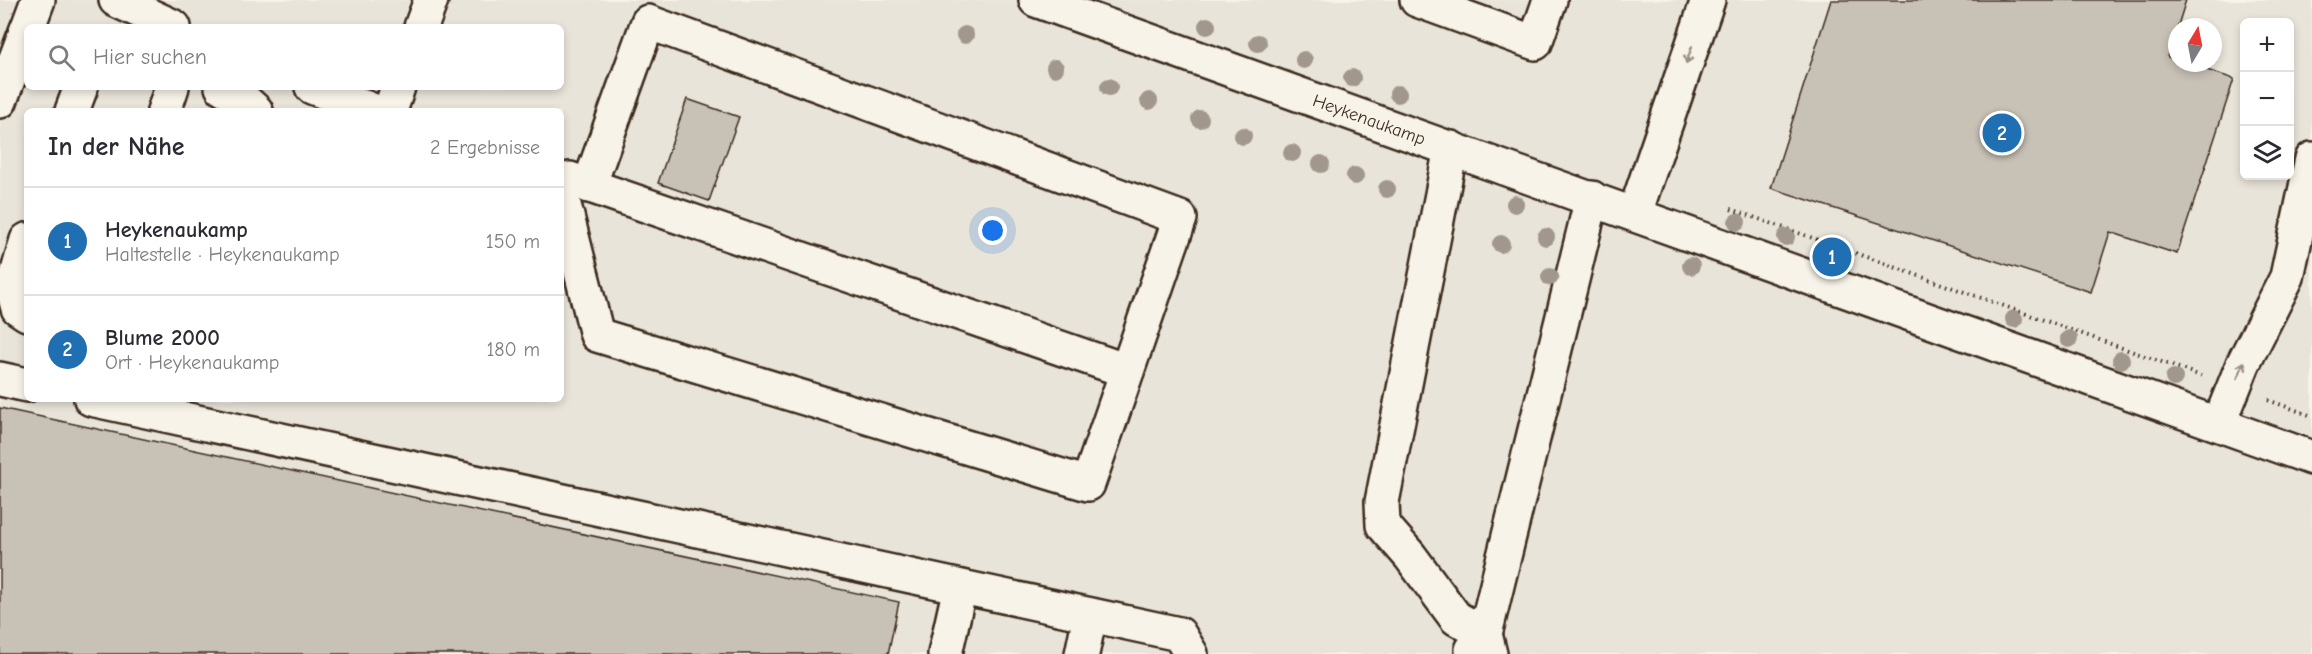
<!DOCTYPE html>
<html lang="de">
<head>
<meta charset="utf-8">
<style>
  :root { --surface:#fff; --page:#f2f2f3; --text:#2b2b33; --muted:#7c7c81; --line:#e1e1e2; --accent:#1f6fb2 }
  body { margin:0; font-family:"Comic Neue",sans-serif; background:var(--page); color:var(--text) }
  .controls { position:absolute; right:18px; top:18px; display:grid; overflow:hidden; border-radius:9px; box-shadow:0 3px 9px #0003 }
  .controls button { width:54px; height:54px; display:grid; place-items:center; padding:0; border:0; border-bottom:2px solid var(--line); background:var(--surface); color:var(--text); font:30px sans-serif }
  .compass { position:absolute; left:2168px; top:18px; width:54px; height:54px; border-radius:50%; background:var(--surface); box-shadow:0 3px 9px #0003; rotate:10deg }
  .you { position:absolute; left:993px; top:231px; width:21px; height:21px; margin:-15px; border:4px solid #fff; border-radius:50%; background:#1a73e8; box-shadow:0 0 0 9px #1a73e833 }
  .badge { display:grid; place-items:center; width:39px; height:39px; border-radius:50%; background:var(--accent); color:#fff; font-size:20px; font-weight:700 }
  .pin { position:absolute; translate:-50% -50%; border:3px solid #fff; box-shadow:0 2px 6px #0006 }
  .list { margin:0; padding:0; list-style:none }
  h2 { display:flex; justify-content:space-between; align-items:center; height:78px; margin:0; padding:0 24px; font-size:26px }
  h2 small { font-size:20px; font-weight:400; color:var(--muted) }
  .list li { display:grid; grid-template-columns:39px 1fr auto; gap:18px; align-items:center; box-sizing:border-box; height:108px; padding:0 24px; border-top:2px solid var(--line) }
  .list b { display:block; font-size:22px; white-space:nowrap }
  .list p { margin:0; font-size:20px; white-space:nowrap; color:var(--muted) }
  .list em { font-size:20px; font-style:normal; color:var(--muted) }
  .icon { flex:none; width:33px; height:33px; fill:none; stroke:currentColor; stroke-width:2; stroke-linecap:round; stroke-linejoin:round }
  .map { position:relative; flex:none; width:2312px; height:654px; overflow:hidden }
  .search { position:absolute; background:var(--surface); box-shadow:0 3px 9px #0003; left:24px; top:24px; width:540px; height:66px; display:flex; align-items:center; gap:15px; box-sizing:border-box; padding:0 21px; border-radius:9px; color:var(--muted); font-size:22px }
  .panel { position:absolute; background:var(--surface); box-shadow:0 3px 9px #0003; left:24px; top:108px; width:540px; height:294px; border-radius:9px }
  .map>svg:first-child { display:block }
  .built { fill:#e9e4d9; fill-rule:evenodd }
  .building { fill:#c8c1b6; stroke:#3b2a1e; stroke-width:1.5 }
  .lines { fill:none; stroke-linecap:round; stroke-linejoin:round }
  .minor-casing { stroke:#3b2a1e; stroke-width:38 }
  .path { stroke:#3b2a1e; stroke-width:4; stroke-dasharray:1.5 4.5; stroke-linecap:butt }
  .minor { stroke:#f7f3e8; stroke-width:33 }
  .tree { fill:#a1978c }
  .oneway { stroke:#998e83 }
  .labels { text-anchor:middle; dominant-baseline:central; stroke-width:4.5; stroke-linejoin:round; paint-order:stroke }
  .street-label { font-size:18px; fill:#3b2a1e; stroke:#f7f3e8 }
</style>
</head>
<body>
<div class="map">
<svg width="2312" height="654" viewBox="0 0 2312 654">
  <rect width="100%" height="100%" fill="#f7f3e8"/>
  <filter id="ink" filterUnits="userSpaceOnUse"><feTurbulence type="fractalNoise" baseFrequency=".0167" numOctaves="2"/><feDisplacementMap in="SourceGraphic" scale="12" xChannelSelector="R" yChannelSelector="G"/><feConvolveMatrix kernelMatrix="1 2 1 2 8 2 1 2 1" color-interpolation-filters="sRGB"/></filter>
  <g filter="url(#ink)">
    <path class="built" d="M0,0h2312v654h-2312zM2244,22h46v154h-46zM27,27h534v60h-534zM2177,27h36v36h-36zM27,111h534v288h-534z"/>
    <g class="building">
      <path d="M1831,0h355l-18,57 9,3v3h9l48,16 -57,175 -67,-22 -19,60 -320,-104z"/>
      <path d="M687,99l52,18 -30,84 -51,-18z"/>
      <path d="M0,408l899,194 -11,52h-888z"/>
    </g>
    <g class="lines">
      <g class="minor-casing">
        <g id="minor">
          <path d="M116,0l58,27"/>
          <path id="s1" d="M1036,0l1276,458"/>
          <path d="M1417,0l118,43 15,-43"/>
          <path d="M28,27l10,-27"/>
          <path d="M421,27l10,-27"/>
          <path d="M222,87l23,14 11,10"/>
          <path d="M312,87l62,24"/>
          <path d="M0,101l27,-72"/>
          <path d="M72,111l9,-24"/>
          <path d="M164,111l8,-24"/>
          <path d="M390,111l8,-24"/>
          <path d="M1451,148l-69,354 1,23 27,31 46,62 29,16 5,20"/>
          <path d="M570,179l557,192"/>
          <path d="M561,193l36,142 491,149 92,-266 -532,-196 -59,164"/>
          <path d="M1635,213l73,-213"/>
          <path d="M27,240l-14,49 5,19 9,6"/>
          <path d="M0,379l27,6"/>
          <path d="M91,399l1088,235 12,20"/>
          <path d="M2219,424l24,-60 44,-87 25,-118"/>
          <path d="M1472,650l13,-16 107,-436"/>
          <path d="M945,654l15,-67"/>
          <path d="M1082,654l8,-39"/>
        </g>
      </g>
      <g class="path">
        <path d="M1731,209l470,167"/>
        <path d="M2268,400l44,16"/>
      </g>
      <use href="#minor" class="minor"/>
    </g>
    <g class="tree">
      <circle cx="1207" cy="26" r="9"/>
      <circle cx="965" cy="35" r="9"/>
      <circle cx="1258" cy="43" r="9"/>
      <circle cx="1304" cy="60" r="9"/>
      <circle cx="1055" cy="68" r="9"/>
      <circle cx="1352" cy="78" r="9"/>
      <circle cx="1109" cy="87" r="9"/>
      <circle cx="1398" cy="94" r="9"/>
      <circle cx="1149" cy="101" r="9"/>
      <circle cx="1200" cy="119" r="9"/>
      <circle cx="1243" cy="136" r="9"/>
      <circle cx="1292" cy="153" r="9"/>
      <circle cx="1321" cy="164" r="9"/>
      <circle cx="1355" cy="176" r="9"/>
      <circle cx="1387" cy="189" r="9"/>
      <circle cx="1515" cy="204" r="9"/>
      <circle cx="1737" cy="222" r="9"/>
      <circle cx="1546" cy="237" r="9"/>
      <circle cx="1786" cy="237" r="9"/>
      <circle cx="1501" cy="244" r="9"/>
      <circle cx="1691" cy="266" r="9"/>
      <circle cx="1550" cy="277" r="9"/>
      <circle cx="2014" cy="319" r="9"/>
      <circle cx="2069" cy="339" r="9"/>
      <circle cx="2121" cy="360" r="9"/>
      <circle cx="2174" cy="378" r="9"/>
    </g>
    <defs><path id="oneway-shaft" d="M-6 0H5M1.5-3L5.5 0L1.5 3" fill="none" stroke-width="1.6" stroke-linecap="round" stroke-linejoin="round" transform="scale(1.5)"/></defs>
    <g class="oneway">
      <use href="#oneway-shaft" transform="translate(1689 55) rotate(109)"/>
      <use href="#oneway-shaft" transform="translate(2241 370) rotate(-67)"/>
    </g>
  </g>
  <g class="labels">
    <g class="street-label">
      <text stroke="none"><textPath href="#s1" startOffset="354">Heykenaukamp</textPath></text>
    </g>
  </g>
</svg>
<div class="controls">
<button>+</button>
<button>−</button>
<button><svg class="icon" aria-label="layers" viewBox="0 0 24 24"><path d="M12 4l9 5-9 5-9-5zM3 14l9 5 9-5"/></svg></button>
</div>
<svg class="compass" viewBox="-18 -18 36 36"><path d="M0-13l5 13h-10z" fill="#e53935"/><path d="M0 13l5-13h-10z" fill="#7c7c81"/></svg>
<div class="you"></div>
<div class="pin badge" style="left:1832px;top:257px">1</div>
<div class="pin badge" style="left:2002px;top:133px">2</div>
<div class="search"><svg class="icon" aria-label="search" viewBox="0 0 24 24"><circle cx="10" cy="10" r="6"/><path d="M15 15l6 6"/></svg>Hier suchen</div>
<section class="panel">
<h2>In der Nähe<small>2 Ergebnisse</small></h2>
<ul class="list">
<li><span class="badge">1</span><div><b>Heykenaukamp</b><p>Haltestelle · Heykenaukamp</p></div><em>150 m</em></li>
<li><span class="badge">2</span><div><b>Blume 2000</b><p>Ort · Heykenaukamp</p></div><em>180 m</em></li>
</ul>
</section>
</div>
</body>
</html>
